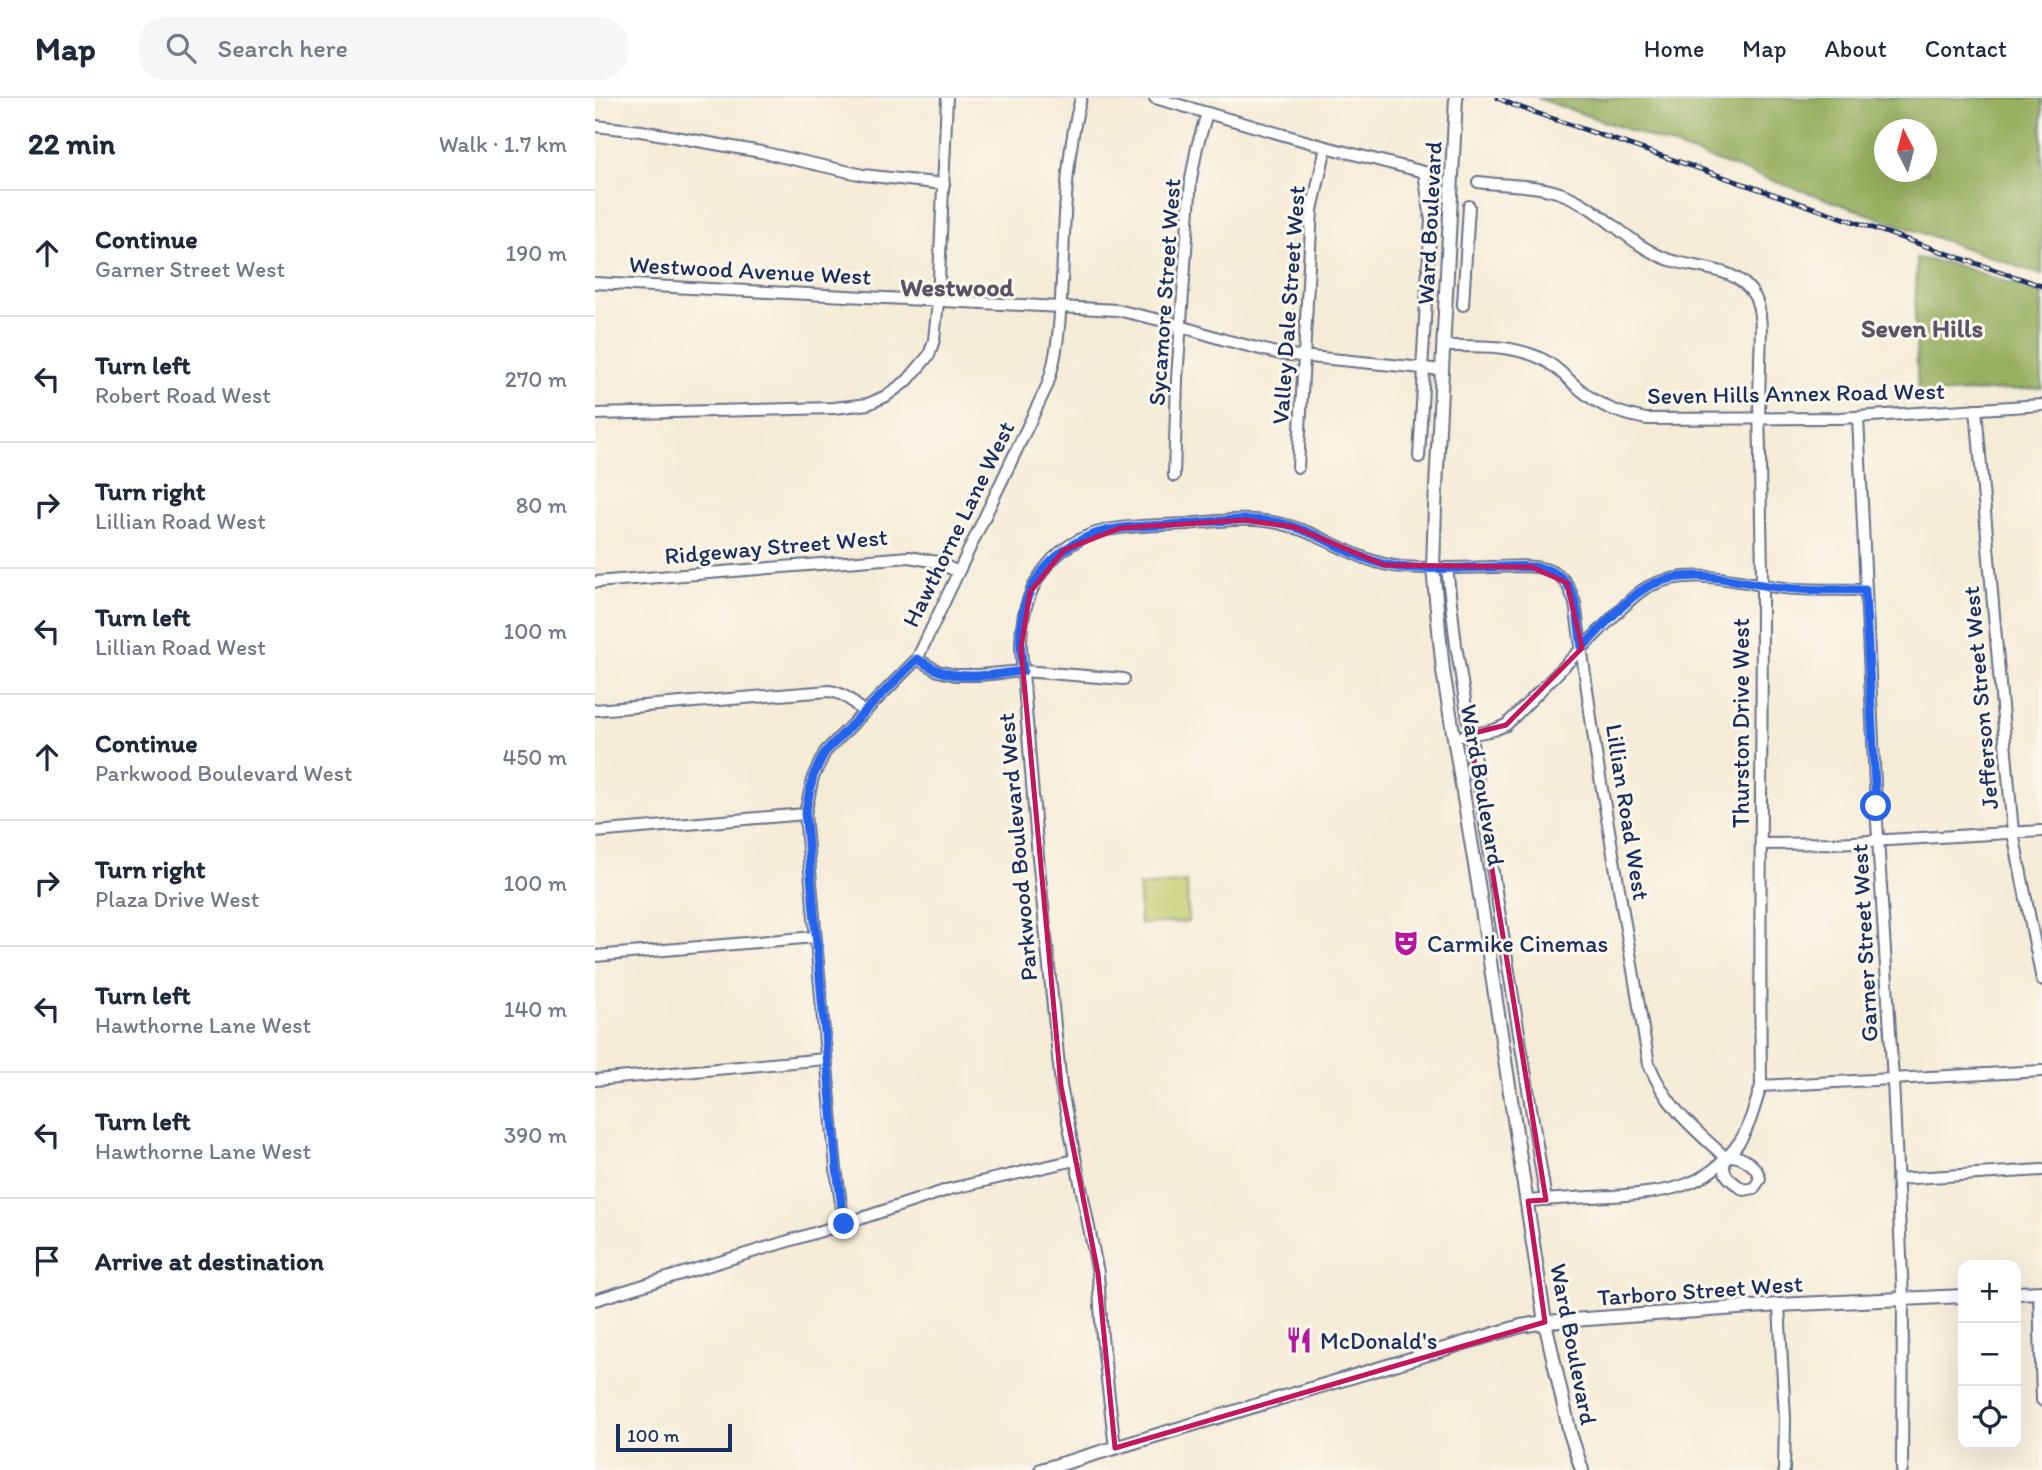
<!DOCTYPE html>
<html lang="en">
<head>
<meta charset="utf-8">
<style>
  :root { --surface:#fff; --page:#f6f6f7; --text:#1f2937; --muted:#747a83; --line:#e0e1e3 }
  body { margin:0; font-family:Itim,sans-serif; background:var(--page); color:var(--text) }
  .controls { position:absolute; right:21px; bottom:21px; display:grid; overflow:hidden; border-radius:14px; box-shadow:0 7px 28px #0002 }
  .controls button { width:63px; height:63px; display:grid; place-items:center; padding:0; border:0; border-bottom:2px solid var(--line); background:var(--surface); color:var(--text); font:35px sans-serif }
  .compass { position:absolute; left:1279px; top:21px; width:63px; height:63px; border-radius:50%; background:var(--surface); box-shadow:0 7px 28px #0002; rotate:354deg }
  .scale { position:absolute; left:21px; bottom:18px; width:116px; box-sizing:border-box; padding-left:7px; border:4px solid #1b2f5e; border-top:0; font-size:19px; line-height:24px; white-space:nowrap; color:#1b2f5e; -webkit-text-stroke:5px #fbf7ec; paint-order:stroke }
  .stop { position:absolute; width:21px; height:21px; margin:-16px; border:5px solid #2563eb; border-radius:50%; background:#fff }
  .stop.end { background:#2563eb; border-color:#fff; box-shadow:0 2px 7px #0008 }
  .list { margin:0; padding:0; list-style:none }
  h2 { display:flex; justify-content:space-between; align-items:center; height:91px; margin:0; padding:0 28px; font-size:30px }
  h2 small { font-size:23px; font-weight:400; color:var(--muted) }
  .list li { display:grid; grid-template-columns:46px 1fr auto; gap:21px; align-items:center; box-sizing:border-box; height:126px; padding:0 28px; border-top:2px solid var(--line) }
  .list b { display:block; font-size:26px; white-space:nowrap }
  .list p { margin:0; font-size:23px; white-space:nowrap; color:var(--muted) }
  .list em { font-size:23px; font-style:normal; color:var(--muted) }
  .icon { flex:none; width:38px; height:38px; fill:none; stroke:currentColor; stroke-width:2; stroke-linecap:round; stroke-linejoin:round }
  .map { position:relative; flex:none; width:1447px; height:1372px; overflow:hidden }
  header { display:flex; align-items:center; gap:42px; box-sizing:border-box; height:98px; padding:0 35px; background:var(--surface); border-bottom:2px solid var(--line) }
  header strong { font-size:33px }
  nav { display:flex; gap:38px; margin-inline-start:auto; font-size:24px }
  .search { width:490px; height:63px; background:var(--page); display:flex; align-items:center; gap:18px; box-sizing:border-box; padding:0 24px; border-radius:28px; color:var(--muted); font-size:26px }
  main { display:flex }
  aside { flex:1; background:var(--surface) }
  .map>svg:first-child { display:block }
  .green { fill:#bfcb6d; stroke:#6d7d66; stroke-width:2 }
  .forest { fill:#97af60; stroke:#596f5f; stroke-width:2; fill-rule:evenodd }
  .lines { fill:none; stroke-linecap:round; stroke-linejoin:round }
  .minor-casing { stroke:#677188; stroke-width:14 }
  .major-casing { stroke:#677188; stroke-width:16 }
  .minor { stroke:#fff; stroke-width:10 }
  .major { stroke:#fff; stroke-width:12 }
  .rail-casing { stroke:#1b2f5e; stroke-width:5 }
  .rail { stroke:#fbf7ec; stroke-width:2.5; stroke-dasharray:8; stroke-linecap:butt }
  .route { stroke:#2563eb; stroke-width:9 }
  .marked { fill:none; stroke:#c2185b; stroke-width:5; stroke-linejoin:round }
  .labels { text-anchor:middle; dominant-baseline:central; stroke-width:6; stroke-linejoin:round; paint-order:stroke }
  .street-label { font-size:24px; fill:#1b2f5e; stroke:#fbf7ec }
  .poi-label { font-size:24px; fill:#1b2f5e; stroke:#fbf7ec; text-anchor:start }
  .neighbourhood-label { font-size:26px; font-weight:bold; fill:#5b5366; stroke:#fbf7ec }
</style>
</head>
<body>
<header>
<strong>Map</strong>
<div class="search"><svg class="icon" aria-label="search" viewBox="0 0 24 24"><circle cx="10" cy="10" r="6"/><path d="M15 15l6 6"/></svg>Search here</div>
<nav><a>Home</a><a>Map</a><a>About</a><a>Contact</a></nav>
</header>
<main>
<aside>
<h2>22 min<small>Walk · 1.7 km</small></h2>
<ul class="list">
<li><svg class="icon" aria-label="ahead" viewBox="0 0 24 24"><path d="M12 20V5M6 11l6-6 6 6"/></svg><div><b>Continue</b><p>Garner Street West</p></div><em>190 m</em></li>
<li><svg class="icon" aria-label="left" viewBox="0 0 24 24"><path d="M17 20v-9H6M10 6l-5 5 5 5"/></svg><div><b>Turn left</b><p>Robert Road West</p></div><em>270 m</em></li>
<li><svg class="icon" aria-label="right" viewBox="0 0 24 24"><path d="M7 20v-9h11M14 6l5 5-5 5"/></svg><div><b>Turn right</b><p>Lillian Road West</p></div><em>80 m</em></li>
<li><svg class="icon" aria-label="left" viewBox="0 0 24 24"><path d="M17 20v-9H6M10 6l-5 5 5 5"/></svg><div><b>Turn left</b><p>Lillian Road West</p></div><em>100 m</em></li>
<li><svg class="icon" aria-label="ahead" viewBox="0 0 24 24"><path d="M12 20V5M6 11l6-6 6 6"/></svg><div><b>Continue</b><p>Parkwood Boulevard West</p></div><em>450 m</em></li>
<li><svg class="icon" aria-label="right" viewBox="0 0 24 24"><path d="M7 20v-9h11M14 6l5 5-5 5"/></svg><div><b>Turn right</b><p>Plaza Drive West</p></div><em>100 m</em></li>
<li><svg class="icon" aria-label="left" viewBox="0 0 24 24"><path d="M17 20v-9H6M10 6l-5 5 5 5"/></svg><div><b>Turn left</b><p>Hawthorne Lane West</p></div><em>140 m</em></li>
<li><svg class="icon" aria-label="left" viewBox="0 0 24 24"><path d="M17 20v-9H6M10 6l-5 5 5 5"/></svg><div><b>Turn left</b><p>Hawthorne Lane West</p></div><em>390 m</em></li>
<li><svg class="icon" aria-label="arrive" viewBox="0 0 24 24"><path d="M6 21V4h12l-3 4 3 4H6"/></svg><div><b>Arrive at destination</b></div></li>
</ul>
</aside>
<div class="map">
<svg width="1447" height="1372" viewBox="0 0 1447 1372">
  <rect width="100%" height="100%" fill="#fbf7ec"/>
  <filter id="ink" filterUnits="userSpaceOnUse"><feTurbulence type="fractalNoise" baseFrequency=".0143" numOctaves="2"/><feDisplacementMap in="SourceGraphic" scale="14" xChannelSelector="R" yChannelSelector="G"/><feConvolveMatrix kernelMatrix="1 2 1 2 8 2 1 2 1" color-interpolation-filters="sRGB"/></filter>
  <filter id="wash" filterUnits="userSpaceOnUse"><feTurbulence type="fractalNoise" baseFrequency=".00686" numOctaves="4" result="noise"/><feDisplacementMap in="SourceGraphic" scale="28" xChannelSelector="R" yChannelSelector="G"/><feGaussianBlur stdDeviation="1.57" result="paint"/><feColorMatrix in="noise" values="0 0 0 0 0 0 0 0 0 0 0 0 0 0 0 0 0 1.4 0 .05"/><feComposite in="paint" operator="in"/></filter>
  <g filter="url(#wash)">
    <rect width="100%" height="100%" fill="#f5ecd7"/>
    <path class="green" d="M592,784l1,40 -48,2 -1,-38z"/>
    <g class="forest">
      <path d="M942,0h505v177zM1290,32h42v42h-42z"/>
      <path d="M1322,160l36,6 89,30v94l-124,7 -3,-76z"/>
    </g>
  </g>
  <g filter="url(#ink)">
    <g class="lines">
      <g class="minor-casing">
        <g id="minor">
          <path d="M560,0l171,49 98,25 7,48 -9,149"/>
          <path d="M0,28l46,5 120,21 102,23 81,9"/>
          <path d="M883,84c29,4 60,2 87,13 38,15 64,50 102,64 30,11 71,6 88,38 9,19 5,45 5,66 -1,29 -1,59 0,88 0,46 2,92 2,138 0,165 -3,331 -1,497 -6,18 -10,38 -21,55 -33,48 -73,51 -127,55 -28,1 -57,3 -85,5"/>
          <path d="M0,185l522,27 47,11 61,19 55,14 163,16"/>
          <path d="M868,207l6,-99"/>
          <path d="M848,248c34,0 70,-2 101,14 15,8 25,21 38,31 18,16 40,23 64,28l194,-1 202,-13"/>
          <path d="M1381,311l37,424 29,147"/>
          <path d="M0,316l239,-6 34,-4 18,-8 22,-16 21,-25 5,-15 4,-39 9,-203"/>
          <path d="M1263,319l18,389 17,274 10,219 -1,171"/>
          <path d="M824,359l5,-88"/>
          <path d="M703,369l14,-257 14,-63"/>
          <path d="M579,378l3,-97 14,-200 6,-32 10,-34"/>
          <path d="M852,470l9,77 90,555"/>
          <path d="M0,484l314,-25 28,5 21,10"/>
          <path d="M322,561l21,12 17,4h24l44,-4 101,8"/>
          <path d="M0,612l234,-19c16,2 24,11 35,22"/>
          <path d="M868,638l31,-6 12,-5 109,-110c11,-11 23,-24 37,-30 42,-19 90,-1 133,3 26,3 54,1 80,2"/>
          <path d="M0,734l210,-18"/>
          <path d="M1166,746l75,-1 206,-12"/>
          <path d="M0,858l220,-19"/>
          <path d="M0,982l231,-21"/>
          <path d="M1166,988l281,-15"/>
          <path d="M1137,1058c12,1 26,11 28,23l-6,9 -10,2c-12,-9 -25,-15 -18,-32z"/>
          <path d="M1302,1081l145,-9"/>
          <path d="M249,1126l-8,-55 -31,-355 8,-37 12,-25 92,-93 130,-273c12,-34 13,-70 15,-106 3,-61 3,-123 19,-182"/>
          <path d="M1444,1194l3,108"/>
          <path d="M0,1202l249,-76 106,-35 125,-29"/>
          <path d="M1184,1207l6,114 -1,51"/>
          <path d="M520,1350l-13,-111 -4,-64 -37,-187 -23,-229 -17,-209c-1,-57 28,-105 86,-118 26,-5 54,-5 80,-6 31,-3 64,-8 95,0 41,9 77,40 120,43 30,2 60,1 90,0 20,0 45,-4 63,6 12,7 15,17 20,30l21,151 53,310c18,44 43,63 77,94"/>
        </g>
      </g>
      <g class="major-casing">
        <g id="major">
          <path d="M861,0l-21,409 -2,61 10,103 35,212 67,439 25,111 12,37"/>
          <path d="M1421,1195l26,-1"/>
          <path d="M446,1372l480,-144 24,-4 234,-17 184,-9"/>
        </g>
      </g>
      <use href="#minor" class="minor"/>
      <use href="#major" class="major"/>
      <g class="rail-casing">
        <path id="rail" d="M903,0l15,7 529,181"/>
      </g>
      <use href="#rail" class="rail"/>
    </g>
  </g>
  <g class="lines" filter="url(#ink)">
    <path class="route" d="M249,1126l-7,-55 -31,-348 -1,-7 8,-38 12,-24 92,-93c6,3 13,8 20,11 25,11 59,4 86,1 -2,-17 -4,-35 -1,-53 6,-42 42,-77 83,-87 25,-6 53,-5 79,-7 33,-3 69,-8 101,0 39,10 74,39 114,43 32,3 64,1 96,0 20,0 45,-4 63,8 21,13 20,51 24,73 20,-20 45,-52 71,-64 42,-18 89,0 132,4 26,3 54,1 80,2l11,216"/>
  </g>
  <path class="marked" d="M650,422l49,7 90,38 148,2 35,16 15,65 -76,77 -36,9 76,466 -18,1 17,121 -430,126 -17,-175 -37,-187 -40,-438 9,-56 34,-42 56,-22z"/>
  <defs>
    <g id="theatre-bare" transform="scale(2.1)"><path d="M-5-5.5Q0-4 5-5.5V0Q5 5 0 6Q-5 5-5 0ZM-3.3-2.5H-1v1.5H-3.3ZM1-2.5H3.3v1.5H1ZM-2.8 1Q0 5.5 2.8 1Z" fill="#b5179e" stroke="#fbf7ec" stroke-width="2.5" paint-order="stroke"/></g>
    <g id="restaurant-bare" transform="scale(2.1)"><path d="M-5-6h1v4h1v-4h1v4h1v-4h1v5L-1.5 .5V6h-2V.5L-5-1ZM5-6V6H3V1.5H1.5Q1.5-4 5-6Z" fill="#b5179e" stroke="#fbf7ec" stroke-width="2.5" paint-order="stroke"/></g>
  </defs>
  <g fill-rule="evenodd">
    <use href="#theatre-bare" x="811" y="845"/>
    <use href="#restaurant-bare" x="704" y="1242"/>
  </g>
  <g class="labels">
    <g class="street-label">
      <text transform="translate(834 125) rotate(-87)">Ward Boulevard</text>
      <text transform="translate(155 172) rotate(3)">Westwood Avenue West</text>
      <text transform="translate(569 194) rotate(-86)">Sycamore Street West</text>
      <text transform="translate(693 207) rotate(-86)">Valley Dale Street West</text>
      <text transform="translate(1201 295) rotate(-1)">Seven Hills Annex Road West</text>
      <text transform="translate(363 426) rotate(-64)">Hawthorne Lane West</text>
      <text transform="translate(181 448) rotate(-5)">Ridgeway Street West</text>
      <text transform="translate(1385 600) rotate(-95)">Jefferson Street West</text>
      <text transform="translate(1145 625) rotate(-90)">Thurston Drive West</text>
      <text transform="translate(888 687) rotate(80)">Ward Boulevard</text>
      <text transform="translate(1033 714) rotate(81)">Lillian Road West</text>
      <text transform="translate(422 749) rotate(-95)">Parkwood Boulevard West</text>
      <text transform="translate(1269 845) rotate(-93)">Garner Street West</text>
      <text transform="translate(1105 1192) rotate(-4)">Tarboro Street West</text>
      <text transform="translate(979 1246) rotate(79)">Ward Boulevard</text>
    </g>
    <g class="poi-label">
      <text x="832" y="845">Carmike Cinemas</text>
      <text x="725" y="1242">McDonald's</text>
    </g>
    <g class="neighbourhood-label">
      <text x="362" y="189">Westwood</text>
      <text x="1327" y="230">Seven Hills</text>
    </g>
  </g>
</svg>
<div class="controls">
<button>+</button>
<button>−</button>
<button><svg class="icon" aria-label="locate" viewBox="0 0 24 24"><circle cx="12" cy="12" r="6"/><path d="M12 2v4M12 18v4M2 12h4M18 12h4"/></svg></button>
</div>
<svg class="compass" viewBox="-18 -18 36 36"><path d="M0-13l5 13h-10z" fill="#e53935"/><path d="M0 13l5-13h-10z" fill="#747a83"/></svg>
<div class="scale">100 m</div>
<div class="stop" style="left:1281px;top:708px"></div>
<div class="stop end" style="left:249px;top:1126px"></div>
</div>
</main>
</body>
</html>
